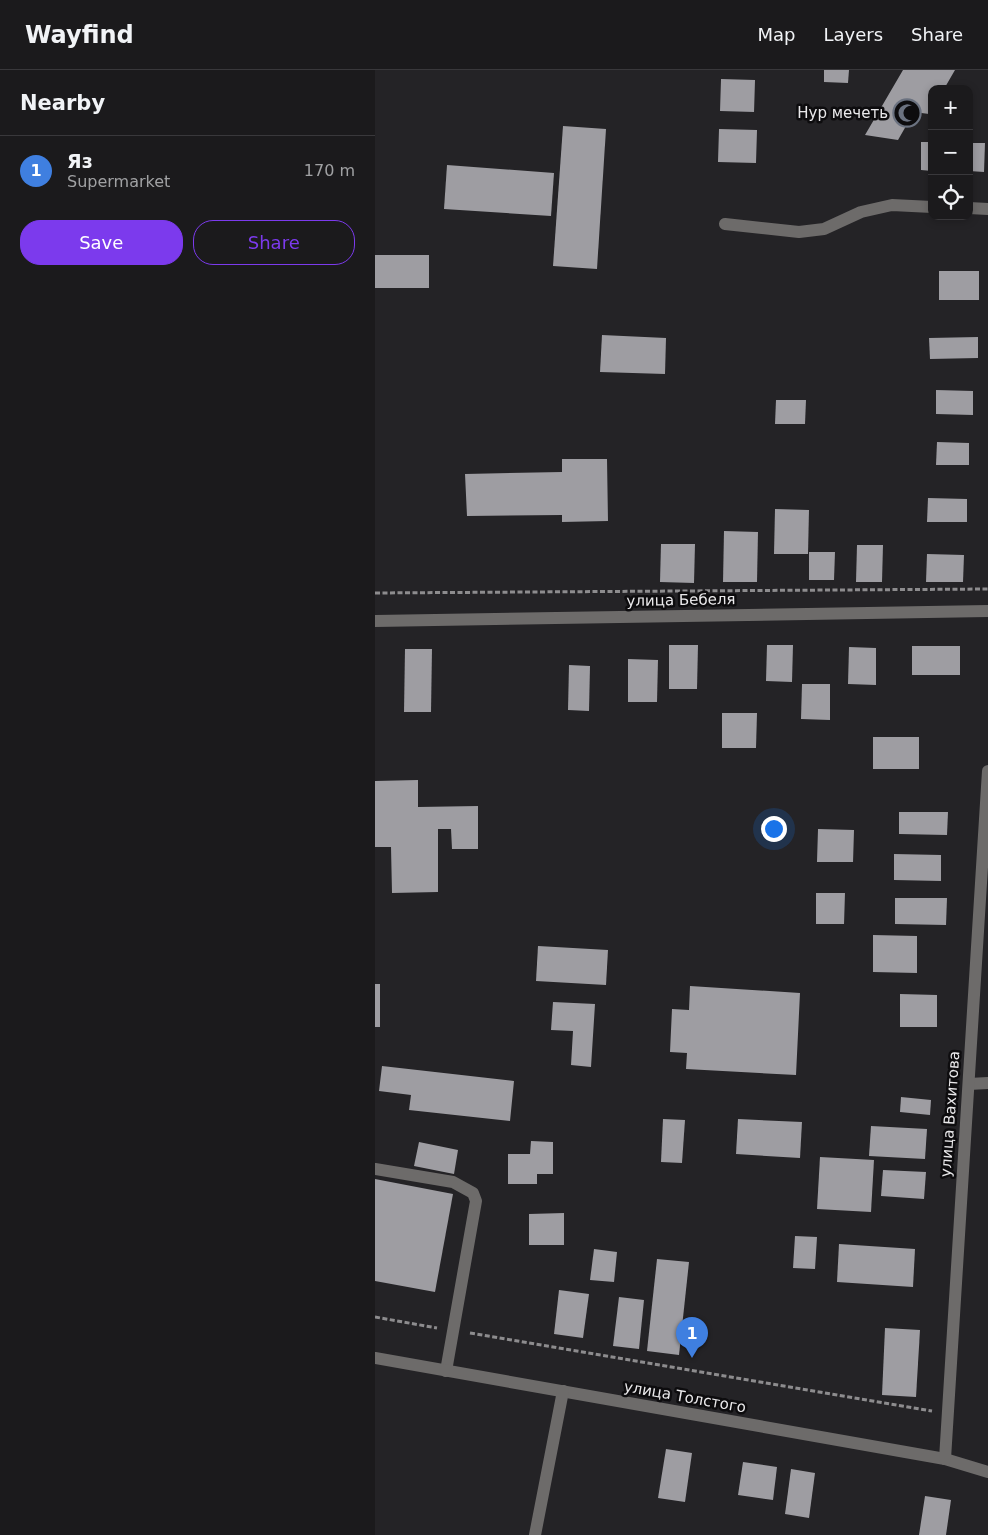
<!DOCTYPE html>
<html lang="en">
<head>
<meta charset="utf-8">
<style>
  :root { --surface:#1b1a1c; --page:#282729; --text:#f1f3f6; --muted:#a0a1a3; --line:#39383b; --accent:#7c3aed }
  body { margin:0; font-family:"DejaVu Sans",sans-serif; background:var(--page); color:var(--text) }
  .controls { position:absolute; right:15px; top:15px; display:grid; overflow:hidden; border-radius:10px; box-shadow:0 2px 8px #0003 }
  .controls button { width:45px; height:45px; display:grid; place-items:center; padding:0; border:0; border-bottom:1px solid var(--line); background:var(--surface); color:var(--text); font:25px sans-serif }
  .you { position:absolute; left:398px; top:758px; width:18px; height:18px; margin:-12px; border:4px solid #fff; border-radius:50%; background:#1a73e8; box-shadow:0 0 0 8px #1a73e833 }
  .badge { display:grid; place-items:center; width:32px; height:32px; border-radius:50%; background:var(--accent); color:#fff; font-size:16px; font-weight:700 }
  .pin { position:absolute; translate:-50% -41px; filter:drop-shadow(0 1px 2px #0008) }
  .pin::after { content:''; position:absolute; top:26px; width:18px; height:15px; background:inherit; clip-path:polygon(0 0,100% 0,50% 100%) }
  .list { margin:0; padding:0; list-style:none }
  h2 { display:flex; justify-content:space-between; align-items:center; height:65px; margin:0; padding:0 20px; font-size:21px }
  h2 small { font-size:16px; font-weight:400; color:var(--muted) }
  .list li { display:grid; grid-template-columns:32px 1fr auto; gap:15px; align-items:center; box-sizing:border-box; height:70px; padding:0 20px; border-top:1px solid var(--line) }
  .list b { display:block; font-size:19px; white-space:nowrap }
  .list p { margin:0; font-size:16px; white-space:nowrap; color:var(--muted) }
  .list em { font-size:16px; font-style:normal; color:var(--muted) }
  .actions { display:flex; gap:10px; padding:15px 20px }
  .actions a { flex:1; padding:11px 0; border:1px solid var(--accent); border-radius:20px; text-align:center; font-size:18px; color:var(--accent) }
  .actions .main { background:var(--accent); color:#fff }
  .icon { flex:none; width:28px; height:28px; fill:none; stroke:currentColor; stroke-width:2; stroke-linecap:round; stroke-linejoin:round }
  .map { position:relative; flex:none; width:613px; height:1465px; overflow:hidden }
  header { display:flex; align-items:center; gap:30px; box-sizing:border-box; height:70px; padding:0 25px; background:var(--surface); border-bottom:1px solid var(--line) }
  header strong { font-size:24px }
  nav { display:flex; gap:28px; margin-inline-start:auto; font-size:18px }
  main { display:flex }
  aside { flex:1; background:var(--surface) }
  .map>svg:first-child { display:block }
  .building { fill:#9e9da2 }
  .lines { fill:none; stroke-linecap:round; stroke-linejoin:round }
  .path { stroke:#8d8c8e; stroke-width:3; stroke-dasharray:5 2.5; stroke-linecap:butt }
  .minor { stroke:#6d6b6a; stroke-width:12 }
  .labels { text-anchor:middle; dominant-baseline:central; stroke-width:5; stroke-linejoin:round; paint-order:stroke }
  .poi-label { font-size:15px; fill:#eae9eb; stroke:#0d0c0e; text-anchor:end }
  .street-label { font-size:15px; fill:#eae9eb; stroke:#0d0c0e }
</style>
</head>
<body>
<header>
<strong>Wayfind</strong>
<nav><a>Map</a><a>Layers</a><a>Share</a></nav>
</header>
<main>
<aside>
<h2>Nearby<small></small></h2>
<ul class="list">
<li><span class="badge" style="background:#3f7fe0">1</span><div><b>Яз</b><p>Supermarket</p></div><em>170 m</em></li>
</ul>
<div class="actions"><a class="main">Save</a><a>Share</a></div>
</aside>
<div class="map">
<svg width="613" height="1465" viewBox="0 0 613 1465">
  <rect width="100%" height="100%" fill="#242326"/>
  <g class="building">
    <path d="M449,0h25l-1,13 -24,-1z"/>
    <path d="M528,0h52l-11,19h-12v21l-3,4 -15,-2 -16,28 -33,-5z"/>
    <path d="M346,9l34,1 -1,32 -34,-1z"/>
    <path d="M188,56l43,3 -9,140 -44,-3z"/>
    <path d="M344,59l38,1 -1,33 -38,-1z"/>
    <path d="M546,72h11v29l-11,-1z"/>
    <path d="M594,73h16l-1,29 -15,-1z"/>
    <path d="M72,95l107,8 -3,43 -107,-7z"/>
    <rect x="0" y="185" width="54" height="33"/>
    <rect x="564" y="201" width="40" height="29"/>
    <path d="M227,265l64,3 -1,36 -65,-2z"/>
    <path d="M603,267v21l-48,1 -1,-21z"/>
    <path d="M561,320l37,1v24l-37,-1z"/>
    <path d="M401,330h30l-1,24h-30z"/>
    <path d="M562,372l32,1v22h-33z"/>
    <path d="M187,389h45l1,62 -46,1v-7l-95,1 -2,-42 97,-2z"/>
    <path d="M553,428l39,1v23h-40z"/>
    <path d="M400,439l34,1 -1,44h-34z"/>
    <path d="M349,461l34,1 -1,50h-34z"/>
    <path d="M286,474h34l-1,39 -34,-1z"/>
    <path d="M482,475h26l-1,37h-26z"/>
    <path d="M434,482h26l-1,28h-25z"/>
    <path d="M552,484l37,1 -1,27h-37z"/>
    <path d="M294,575h29l-1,44h-28z"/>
    <path d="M392,575h26l-1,37 -26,-1z"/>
    <rect x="537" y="576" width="48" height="29"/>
    <path d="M474,577l27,1v37l-28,-1z"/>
    <path d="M30,579h27l-1,63h-27z"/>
    <path d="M253,589l30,1 -1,42h-29z"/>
    <path d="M194,595l21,1 -1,45 -21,-1z"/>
    <path d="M427,614h28v36l-29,-1z"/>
    <path d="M347,643h35l-1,35h-34z"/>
    <rect x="498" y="667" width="46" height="32"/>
    <path d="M43,710v27l60,-1v43h-26l-1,-20h-13v63l-46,1 -1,-46h-16v-66z"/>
    <path d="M524,742h49l-1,23 -48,-1z"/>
    <path d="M443,759l36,1 -1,32h-36z"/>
    <path d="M519,784l47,1v26l-47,-1z"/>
    <path d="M441,823h29l-1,31h-28z"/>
    <path d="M520,828h52l-1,27 -51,-1z"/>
    <path d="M498,865l44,1v37l-44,-1z"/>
    <path d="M163,876l70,4 -2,35 -70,-4z"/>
    <rect x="0" y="914" width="5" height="43"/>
    <path d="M315,916l110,7 -4,82 -110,-6 1,-16 -17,-1 2,-43 17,1z"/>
    <path d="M525,924l37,1v32h-37z"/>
    <path d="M178,932l42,2 -4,63 -20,-2 2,-34 -22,-1z"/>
    <path d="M7,996l132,15 -4,40 -101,-11 2,-15 -32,-4z"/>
    <path d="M526,1027l30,3 -1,15 -30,-3z"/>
    <path d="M288,1049l22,1 -3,43 -21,-1z"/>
    <path d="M363,1049l64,3 -2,36 -64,-4z"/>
    <path d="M496,1056l56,3 -2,30 -56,-3z"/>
    <path d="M156,1071l22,1v32h-16v10h-29v-30h22z"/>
    <path d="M44,1072l39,8 -4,24 -40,-8z"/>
    <path d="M445,1087l54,3 -3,52 -54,-3z"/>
    <path d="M508,1100l43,2 -2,27 -43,-3z"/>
    <path d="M0,1109l78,15 -18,98 -60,-11z"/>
    <path d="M189,1143v32h-35v-31z"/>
    <path d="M420,1166l22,1 -2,32 -22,-1z"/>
    <path d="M464,1174l76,5 -2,38 -76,-5z"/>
    <path d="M219,1179l23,3 -3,30 -24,-2z"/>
    <path d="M282,1189l32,3 -10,93 -32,-4z"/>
    <path d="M184,1220l30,4 -6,44 -29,-4z"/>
    <path d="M244,1227l25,3 -5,49 -26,-3z"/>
    <path d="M510,1258l35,2 -4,67 -34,-2z"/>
    <path d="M291,1379l26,4 -7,49 -27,-4z"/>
    <path d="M368,1392l34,5 -4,33 -35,-5z"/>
    <path d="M416,1399l24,4 -6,45 -24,-4z"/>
    <path d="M550,1426l26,4 -5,35h-27z"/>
  </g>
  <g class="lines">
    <g class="path">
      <path d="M0,523l613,-4"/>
      <path d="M0,1247l62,11"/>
      <path d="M95,1263l462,78"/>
    </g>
    <g class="minor">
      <path d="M594,138l19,1"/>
      <path d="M350,154l74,8 25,-3 37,-17 31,-7 40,2"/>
      <path d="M0,551l613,-10"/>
      <path d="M594,1014l19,-1"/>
      <path d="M0,1099l78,13 20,11 3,8 -30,170"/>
      <path d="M0,1288l570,101 43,13"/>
      <path d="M570,1389l43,-688"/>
      <path d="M160,1465l28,-144"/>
    </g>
  </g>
  <defs>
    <g id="mosque-ring" transform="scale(1.4375)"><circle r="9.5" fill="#0d0c0e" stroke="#6b7280" stroke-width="1.5"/><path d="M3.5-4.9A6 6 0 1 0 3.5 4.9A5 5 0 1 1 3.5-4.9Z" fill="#6b7280"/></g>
  </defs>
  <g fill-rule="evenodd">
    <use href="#mosque-ring" x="532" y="43"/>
  </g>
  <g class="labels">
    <g class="poi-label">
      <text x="513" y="43">Нур мечеть</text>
    </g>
    <g class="street-label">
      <text transform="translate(306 530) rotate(-1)">улица Бебеля</text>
      <text transform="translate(575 1044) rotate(-86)">улица Вахитова</text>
      <text transform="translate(310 1327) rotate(10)">улица Толстого</text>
    </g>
  </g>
</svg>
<div class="controls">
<button>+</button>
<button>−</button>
<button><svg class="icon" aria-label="locate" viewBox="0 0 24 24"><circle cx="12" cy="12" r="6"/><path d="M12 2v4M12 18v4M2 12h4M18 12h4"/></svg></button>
</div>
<div class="you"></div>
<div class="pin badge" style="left:317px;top:1288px;background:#3f7fe0">1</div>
</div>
</main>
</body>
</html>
